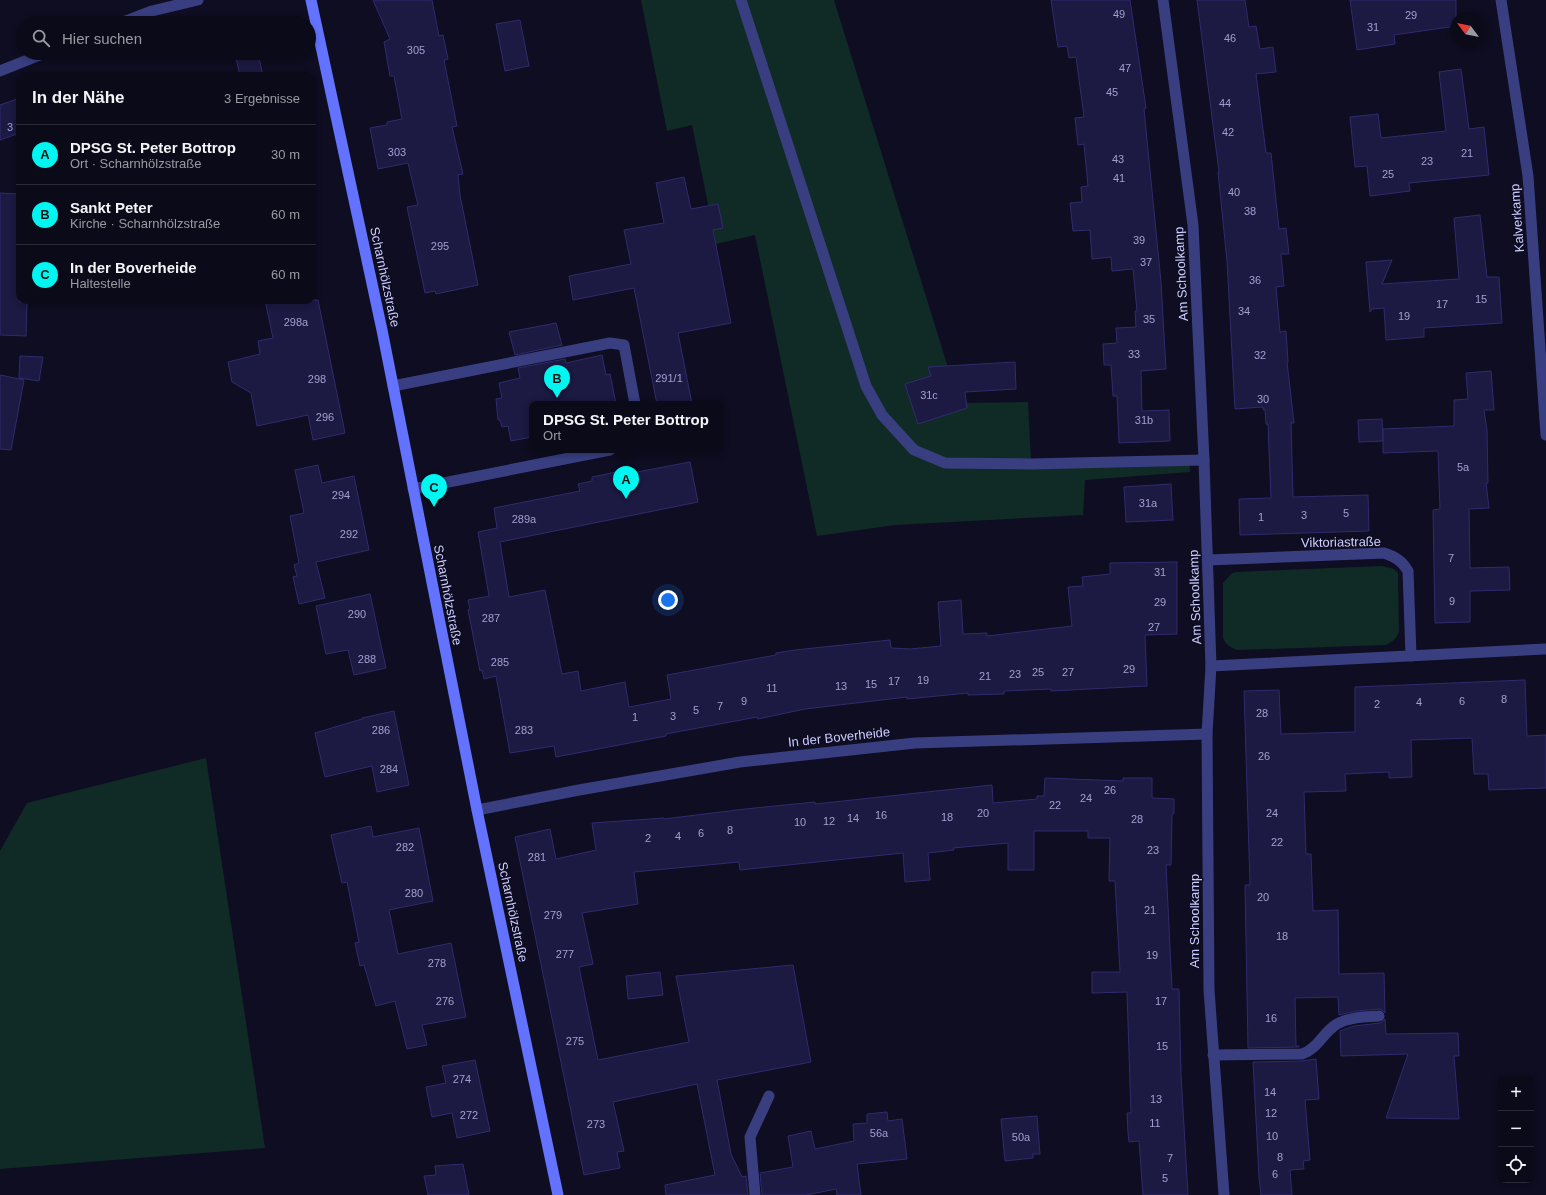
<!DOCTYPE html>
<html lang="de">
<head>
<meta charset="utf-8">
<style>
  :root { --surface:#0a0a19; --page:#131322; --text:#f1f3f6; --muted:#999aa2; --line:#2a2b38; --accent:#00f7f1 }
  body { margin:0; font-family:Helvetica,sans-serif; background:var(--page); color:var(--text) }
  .controls { position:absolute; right:12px; bottom:12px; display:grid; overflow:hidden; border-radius:8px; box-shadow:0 2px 6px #0003 }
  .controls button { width:36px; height:36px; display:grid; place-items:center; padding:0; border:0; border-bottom:1px solid var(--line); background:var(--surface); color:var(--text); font:20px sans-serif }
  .compass { position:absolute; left:1450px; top:12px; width:36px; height:36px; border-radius:50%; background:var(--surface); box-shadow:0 2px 6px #0003; rotate:302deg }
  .you { position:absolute; left:668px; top:600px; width:14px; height:14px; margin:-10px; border:3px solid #fff; border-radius:50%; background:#1a73e8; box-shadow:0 0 0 6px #1a73e833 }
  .badge { display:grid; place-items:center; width:26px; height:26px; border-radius:50%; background:var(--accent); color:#111; font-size:13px; font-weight:700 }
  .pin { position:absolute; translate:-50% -33px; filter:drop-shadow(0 1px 2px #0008) }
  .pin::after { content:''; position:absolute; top:21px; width:14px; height:12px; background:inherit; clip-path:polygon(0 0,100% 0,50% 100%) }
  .popup { position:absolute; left:529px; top:401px; width:194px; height:52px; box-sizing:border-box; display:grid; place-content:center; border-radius:8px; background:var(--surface); filter:drop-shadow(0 1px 3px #0005); font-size:13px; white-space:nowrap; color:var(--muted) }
  .popup b { font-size:15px; color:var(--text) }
  .popup::after { content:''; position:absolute; left:50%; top:100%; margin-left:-8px; border:8px solid transparent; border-top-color:var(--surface) }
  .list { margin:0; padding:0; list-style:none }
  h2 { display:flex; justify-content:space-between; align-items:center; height:52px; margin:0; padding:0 16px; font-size:17px }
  h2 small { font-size:13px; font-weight:400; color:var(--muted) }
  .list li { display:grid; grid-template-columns:26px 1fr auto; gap:12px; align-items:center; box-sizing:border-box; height:60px; padding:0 16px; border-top:1px solid var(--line) }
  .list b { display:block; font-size:15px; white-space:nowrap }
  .list p { margin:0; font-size:13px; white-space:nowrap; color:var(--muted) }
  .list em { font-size:13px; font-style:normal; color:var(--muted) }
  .icon { flex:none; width:22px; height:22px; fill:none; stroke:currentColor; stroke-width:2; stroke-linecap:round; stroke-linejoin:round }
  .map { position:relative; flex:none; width:1546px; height:1195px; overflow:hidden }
  .search { position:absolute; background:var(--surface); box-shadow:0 2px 6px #0003; left:16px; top:16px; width:300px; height:44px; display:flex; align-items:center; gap:10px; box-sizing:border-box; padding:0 14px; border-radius:22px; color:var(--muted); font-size:15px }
  .panel { position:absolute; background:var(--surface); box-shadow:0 2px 6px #0003; left:16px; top:72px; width:300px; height:232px; border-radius:12px }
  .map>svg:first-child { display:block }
  .green { fill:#102b26 }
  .building { fill:#1c1942; stroke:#302b6e }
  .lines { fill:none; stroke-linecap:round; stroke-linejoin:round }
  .service { stroke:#383e80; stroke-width:11 }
  .minor { stroke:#383e80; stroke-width:11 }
  .secondary { stroke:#6373ff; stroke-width:11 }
  .labels { text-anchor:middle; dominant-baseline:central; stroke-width:3; stroke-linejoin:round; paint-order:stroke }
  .number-label { font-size:11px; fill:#a0a0d0 }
  .street-label { font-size:13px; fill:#cccdff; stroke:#0e0d21 }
</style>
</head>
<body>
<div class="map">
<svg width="1546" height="1195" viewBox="0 0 1546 1195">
  <rect width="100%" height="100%" fill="#0e0d21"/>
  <g class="green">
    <path d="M641,0h193l125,403 69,-1 3,60 158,-6 1,16 -105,8 -2,35 -188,10 -78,11 -62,-301 -39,9 -24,-119 -25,6z"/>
    <path d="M1382,566l12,3 4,4 1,57c-2,8 -5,11 -13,15l-149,5c-7,-3 -11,-5 -14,-12v-55l9,-10 4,-1z"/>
    <path d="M206,758l59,390 -265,21v-318l27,-48z"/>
  </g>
  <g class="building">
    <path d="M373,0h59l7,36 4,-1 5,24 -4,1 13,66 -5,1 11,47 -5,1 2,20 18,90 -42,9 -1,-3 -10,2 -18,-86 11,-2 -10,-42 -30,6 -8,-41 17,-3v-3l15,-3 -8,-43h-4l-6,-34 6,-3z"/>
    <path d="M1051,0h79l16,108 -2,1 17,173 5,87 -25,2 1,40 27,-1 1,31 -51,2 -2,-47h-4l-2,-31h-7l-1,-21 14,-1 -1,-15 20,-1 -1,-16h2l-4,-42 -21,2 -1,-14 -19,2 -2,-29 -17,1 -3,-28 12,-1 -1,-15 7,-1 -4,-42 -6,1 -3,-27 9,-1 -8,-60 -7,1 -2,-12 -9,1z"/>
    <path d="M1197,0h48l4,27 7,-1 4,23 13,-2 3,25 -20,2 10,79h5l8,76 7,-1 3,26h-8l3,32 -8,1 4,45 6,-1 2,31h-1l7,61h-3l2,74 75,-2 1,36 -129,4 -1,-36 32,-1 -3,-74h-2l-1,-15 -2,1v-3l-28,2 -8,-148 -9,-89h1z"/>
    <path d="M1350,0h106v26l-62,9 1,9 -38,6z"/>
    <path d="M520,20l9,46 -24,5 -9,-47z"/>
    <path d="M235,53h23l5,23h-23z"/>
    <path d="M1461,69l8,60 15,-2 5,48 -80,8 1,8 -40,5 -3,-30 -12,1 -5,-50 28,-3 3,24 65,-7 -7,-59z"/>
    <path d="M20,98v35l-20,7v-35z"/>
    <path d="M684,177l7,32 27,-5 5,24 -10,2 18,93 -53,10 14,71h-35l-23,-116 -61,12 -4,-24 62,-12 -7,-34 40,-7 -8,-40z"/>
    <path d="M0,193l20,1v108h7l-1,34 -26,-1z"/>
    <path d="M1480,215l7,62h12l3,46 -78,5v9l-38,3 -2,-32 -12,1 -2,3 -4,-50 26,-2 -10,24 77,-5 -5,-61z"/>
    <path d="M265,300h53l27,133 -32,7 -5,-25 -51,11 -6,-33 -19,-11 -4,-20 32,-8 -2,-13 15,-3z"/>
    <path d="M556,323l6,22 -47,10 -6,-23z"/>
    <path d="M602,355l4,20 4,-1 6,30h-84v33l-21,4 -3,-15 -6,1 -2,-7h-2l-2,-21 6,-1 -3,-15 21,-5 -2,-10 47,-9 1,4z"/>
    <path d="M20,356l23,1 -4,24 -20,-3z"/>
    <path d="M1015,362l1,27 -51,3 2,16 -49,16 -13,-40 26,-8 -3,-9z"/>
    <path d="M1491,371l3,39h-10l3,20 1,53h-2l3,25 -20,1 1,59 39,-1 1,23 -40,1v31l-35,1 -2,-113 7,-1 -2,-58 -55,2v-24l71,-3v-26l14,-1 -2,-26z"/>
    <path d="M0,375l24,5 -13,70 -11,-1z"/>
    <path d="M1382,419l1,22 -24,1 -1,-22z"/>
    <path d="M690,462l8,40 -198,40 9,55 36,-7 17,84 16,-3 3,20 44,-9 4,25 42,-8 -4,-24 109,-20v-2l19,-3 95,-10 1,8 19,1 31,-3 -3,-44 23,-2 2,34 24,-1v3l85,-10 -4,-39 15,-1 -1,-9 28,-3v-11l67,-1v72l-32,1 2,51 -96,5v-2l-47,2v3l-36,1v-2l-61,6v-2l-102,12 -47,10 -1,-2 -91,17v2l-110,21 -2,-11 -44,7 -14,-77 -12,3 -2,-9 -2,1 -12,-61 2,-1 -2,-9 21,-4 -11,-64 19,-4 -3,-20 86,-17 -2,-7 14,-3v-4l39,-8 1,4z"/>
    <path d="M318,465l4,18 32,-7 15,74 -53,12 9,36 -26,6 -6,-27 4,-1 -3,-11 5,-2 -9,-47 14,-3 -9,-43z"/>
    <path d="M1171,484l2,36 -47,2 -2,-35z"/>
    <path d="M370,594l16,74 -32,7 -6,-25 -22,4 -10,-48z"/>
    <path d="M1525,680l2,56 19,-1v53l-57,2 -1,-16h-14l-2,-36 -61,2 1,37 -23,1v-6l-44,2 1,17 -42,1 2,62h5l2,57 25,-1 1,64 45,-1 1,40 -3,-3 -3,-1 -23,2 -17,4 -1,-18 -43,1 1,48h3v1l-51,1 -3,-163h5l-6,-194 35,-1 2,44 74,-2v-45z"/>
    <path d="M394,711l15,74 -32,7 -5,-26 -47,11 -10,-44 47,-14v-1z"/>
    <path d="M1045,778l78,3v-3h29v20l22,1v14l-2,2 -1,50h-5l6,124h7l2,86 7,120h-45l-4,-54 -10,1 -1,-9 -1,-20h4l-4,-121 -35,1v-21h28l-5,-91h-6l1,-43h-22v-7h-54v39h-26v-27l-55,5 1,2 -26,3 2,27 -25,2 -2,-29 -163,17 -1,-8 -105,10 4,32 -56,9 11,51 -14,3 19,93 91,-18 -13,-66 117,-11 18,97 -94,18 14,74 11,23 4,-1 2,19h-82l-1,-10 50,-10 -18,-91 -84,18 11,49 -7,1 3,16 -36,7 -69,-338 35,-8 6,30 40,-9 -4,-27 72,-5v1l81,-10 70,-7v2l177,-19 1,18 44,-4v-3h7z"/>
    <path d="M371,826l2,11 46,-9 14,73 -44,9 9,44 53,-11 15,74 -44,8 5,20 -20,4 -12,-48 -19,5 -12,-41 -4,1 -5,-23 4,-1 -12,-60 -5,1 -11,-48z"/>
    <path d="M660,972l3,23 -35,4 -2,-23z"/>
    <path d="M1385,1019l1,15 72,-1 1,23h-5l5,63 -73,-1 22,-64 -67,2 -1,-25 14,-5 26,-3z"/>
    <path d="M1316,1059l3,40 -14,1 5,60 -7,1 1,8 -14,1 2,25h-31l-2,-18 -6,-115 49,-1z"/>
    <path d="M475,1060l15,71 -33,7 -5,-25 -20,4 -6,-30 20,-4 -4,-17z"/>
    <path d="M887,1112l1,9 14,-2 5,40 -50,5 4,31h-24l-1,-6 -30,6h-44l-2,-22 33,-6 -5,-31 23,-5 4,18 39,-8 -1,-17 14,-1v-9z"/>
    <path d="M1037,1116l3,38h-7v4l-28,3 -4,-42z"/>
    <path d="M463,1164l6,31h-41l-4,-19 12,-1 -1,-9z"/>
  </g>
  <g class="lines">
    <g class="service">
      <path d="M741,0l125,386 16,29 32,35 31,13 85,1 174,-4"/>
      <path d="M393,386l217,-43 14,2 11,59"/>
      <path d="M413,489l197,-39"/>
      <path d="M1213,1055l89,-1c16,-5 21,-22 35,-30 13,-7 28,-7 42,-8"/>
      <path d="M755,1195l-5,-58 19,-41"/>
    </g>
    <g class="minor">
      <path d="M1163,0l30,225 11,235 7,206 -4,68 2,256 15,205"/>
      <path d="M1501,0l27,176 18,259"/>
      <path d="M121,23l31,-12 46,-11"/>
      <path d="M0,71l45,-18"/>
      <path d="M1208,560l176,-7c12,4 18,8 24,18l3,85"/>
      <path d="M1211,666l335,-17"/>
      <path d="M477,810l102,-20 161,-28 175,-19 292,-9"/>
    </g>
    <path class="secondary" d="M311,0l71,330 95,480 81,385"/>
  </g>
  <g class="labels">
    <g class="number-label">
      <text x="1119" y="14">49</text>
      <text x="1411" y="15">29</text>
      <text x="1373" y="27">31</text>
      <text x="1230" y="38">46</text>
      <text x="416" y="50">305</text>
      <text x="1125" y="68">47</text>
      <text x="1112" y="92">45</text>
      <text x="1225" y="103">44</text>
      <text x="10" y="127">3</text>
      <text x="1228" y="132">42</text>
      <text x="397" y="152">303</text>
      <text x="1467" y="153">21</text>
      <text x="1118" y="159">43</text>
      <text x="1427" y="161">23</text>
      <text x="1388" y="174">25</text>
      <text x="1119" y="178">41</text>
      <text x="1234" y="192">40</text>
      <text x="1250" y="211">38</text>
      <text x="1139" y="240">39</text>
      <text x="440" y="246">295</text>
      <text x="1146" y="262">37</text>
      <text x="1255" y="280">36</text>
      <text x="1481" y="299">15</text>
      <text x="1442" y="304">17</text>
      <text x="1244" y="311">34</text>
      <text x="1404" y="316">19</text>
      <text x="1149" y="319">35</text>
      <text x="296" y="322">298a</text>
      <text x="1134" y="354">33</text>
      <text x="1260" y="355">32</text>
      <text x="669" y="378">291/1</text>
      <text x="317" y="379">298</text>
      <text x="929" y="395">31c</text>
      <text x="1263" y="399">30</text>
      <text x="325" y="417">296</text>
      <text x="1144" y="420">31b</text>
      <text x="1463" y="467">5a</text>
      <text x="341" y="495">294</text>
      <text x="1148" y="503">31a</text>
      <text x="1346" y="513">5</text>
      <text x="1304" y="515">3</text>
      <text x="1261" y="517">1</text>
      <text x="524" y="519">289a</text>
      <text x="349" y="534">292</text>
      <text x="1451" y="558">7</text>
      <text x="1160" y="572">31</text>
      <text x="1452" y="601">9</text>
      <text x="1160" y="602">29</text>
      <text x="357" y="614">290</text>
      <text x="491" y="618">287</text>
      <text x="1154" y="627">27</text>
      <text x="367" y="659">288</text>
      <text x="500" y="662">285</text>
      <text x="1129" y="669">29</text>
      <text x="1038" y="672">25</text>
      <text x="1068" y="672">27</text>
      <text x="1015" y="674">23</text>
      <text x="985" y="676">21</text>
      <text x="923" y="680">19</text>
      <text x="894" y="681">17</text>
      <text x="871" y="684">15</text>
      <text x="841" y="686">13</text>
      <text x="772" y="688">11</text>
      <text x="1504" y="699">8</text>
      <text x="744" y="701">9</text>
      <text x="1462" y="701">6</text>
      <text x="1419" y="702">4</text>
      <text x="1377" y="704">2</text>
      <text x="720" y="706">7</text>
      <text x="696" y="710">5</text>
      <text x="1262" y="713">28</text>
      <text x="673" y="716">3</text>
      <text x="635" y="717">1</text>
      <text x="381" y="730">286</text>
      <text x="524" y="730">283</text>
      <text x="1264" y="756">26</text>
      <text x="389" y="769">284</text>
      <text x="1110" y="790">26</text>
      <text x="1086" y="798">24</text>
      <text x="1055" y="805">22</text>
      <text x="983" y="813">20</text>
      <text x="1272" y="813">24</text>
      <text x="881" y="815">16</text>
      <text x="947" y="817">18</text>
      <text x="853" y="818">14</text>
      <text x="1137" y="819">28</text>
      <text x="829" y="821">12</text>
      <text x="800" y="822">10</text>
      <text x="730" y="830">8</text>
      <text x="701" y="833">6</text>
      <text x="678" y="836">4</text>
      <text x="648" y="838">2</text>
      <text x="1277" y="842">22</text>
      <text x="405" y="847">282</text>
      <text x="1153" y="850">23</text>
      <text x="537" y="857">281</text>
      <text x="414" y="893">280</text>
      <text x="1263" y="897">20</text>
      <text x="1150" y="910">21</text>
      <text x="553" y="915">279</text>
      <text x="1282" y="936">18</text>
      <text x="565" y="954">277</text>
      <text x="1152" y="955">19</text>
      <text x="437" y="963">278</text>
      <text x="445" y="1001">276</text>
      <text x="1161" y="1001">17</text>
      <text x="1271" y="1018">16</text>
      <text x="575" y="1041">275</text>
      <text x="1162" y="1046">15</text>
      <text x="462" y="1079">274</text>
      <text x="1270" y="1092">14</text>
      <text x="1156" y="1099">13</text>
      <text x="1271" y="1113">12</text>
      <text x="469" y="1115">272</text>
      <text x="1155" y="1123">11</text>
      <text x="596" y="1124">273</text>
      <text x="879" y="1133">56a</text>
      <text x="1272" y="1136">10</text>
      <text x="1021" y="1137">50a</text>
      <text x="1280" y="1157">8</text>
      <text x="1170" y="1158">7</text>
      <text x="1275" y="1174">6</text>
      <text x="1165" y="1178">5</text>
    </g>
    <g class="street-label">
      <text transform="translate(1517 218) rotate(-94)">Kalverkamp</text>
      <text transform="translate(1181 274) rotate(-93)">Am Schoolkamp</text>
      <text transform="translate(385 277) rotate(78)">Scharnhölzstraße</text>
      <text transform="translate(1341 542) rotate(-1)">Viktoriastraße</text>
      <text transform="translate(448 595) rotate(79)">Scharnhölzstraße</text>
      <text transform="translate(1195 597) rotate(-92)">Am Schoolkamp</text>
      <text transform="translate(839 737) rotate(-6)">In der Boverheide</text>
      <text transform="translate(513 912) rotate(78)">Scharnhölzstraße</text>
      <text transform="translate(1194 921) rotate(-90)">Am Schoolkamp</text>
    </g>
  </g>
</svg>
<div class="controls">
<button>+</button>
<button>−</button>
<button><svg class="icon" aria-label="locate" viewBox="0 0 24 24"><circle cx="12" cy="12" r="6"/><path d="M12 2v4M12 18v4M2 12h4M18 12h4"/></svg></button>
</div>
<svg class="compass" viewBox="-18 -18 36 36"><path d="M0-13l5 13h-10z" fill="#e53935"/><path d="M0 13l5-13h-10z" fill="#999aa2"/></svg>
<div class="you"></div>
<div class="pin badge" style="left:626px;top:499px">A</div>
<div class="popup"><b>DPSG St. Peter Bottrop</b>Ort</div>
<div class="pin badge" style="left:557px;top:398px">B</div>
<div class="pin badge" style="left:434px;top:507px">C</div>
<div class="search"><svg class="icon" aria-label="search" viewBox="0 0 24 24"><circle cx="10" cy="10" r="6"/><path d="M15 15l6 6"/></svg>Hier suchen</div>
<section class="panel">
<h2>In der Nähe<small>3 Ergebnisse</small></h2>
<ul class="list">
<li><span class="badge">A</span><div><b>DPSG St. Peter Bottrop</b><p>Ort · Scharnhölzstraße</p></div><em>30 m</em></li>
<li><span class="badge">B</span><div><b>Sankt Peter</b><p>Kirche · Scharnhölzstraße</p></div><em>60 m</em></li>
<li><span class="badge">C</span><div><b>In der Boverheide</b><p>Haltestelle</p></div><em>60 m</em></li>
</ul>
</section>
</div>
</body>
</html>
